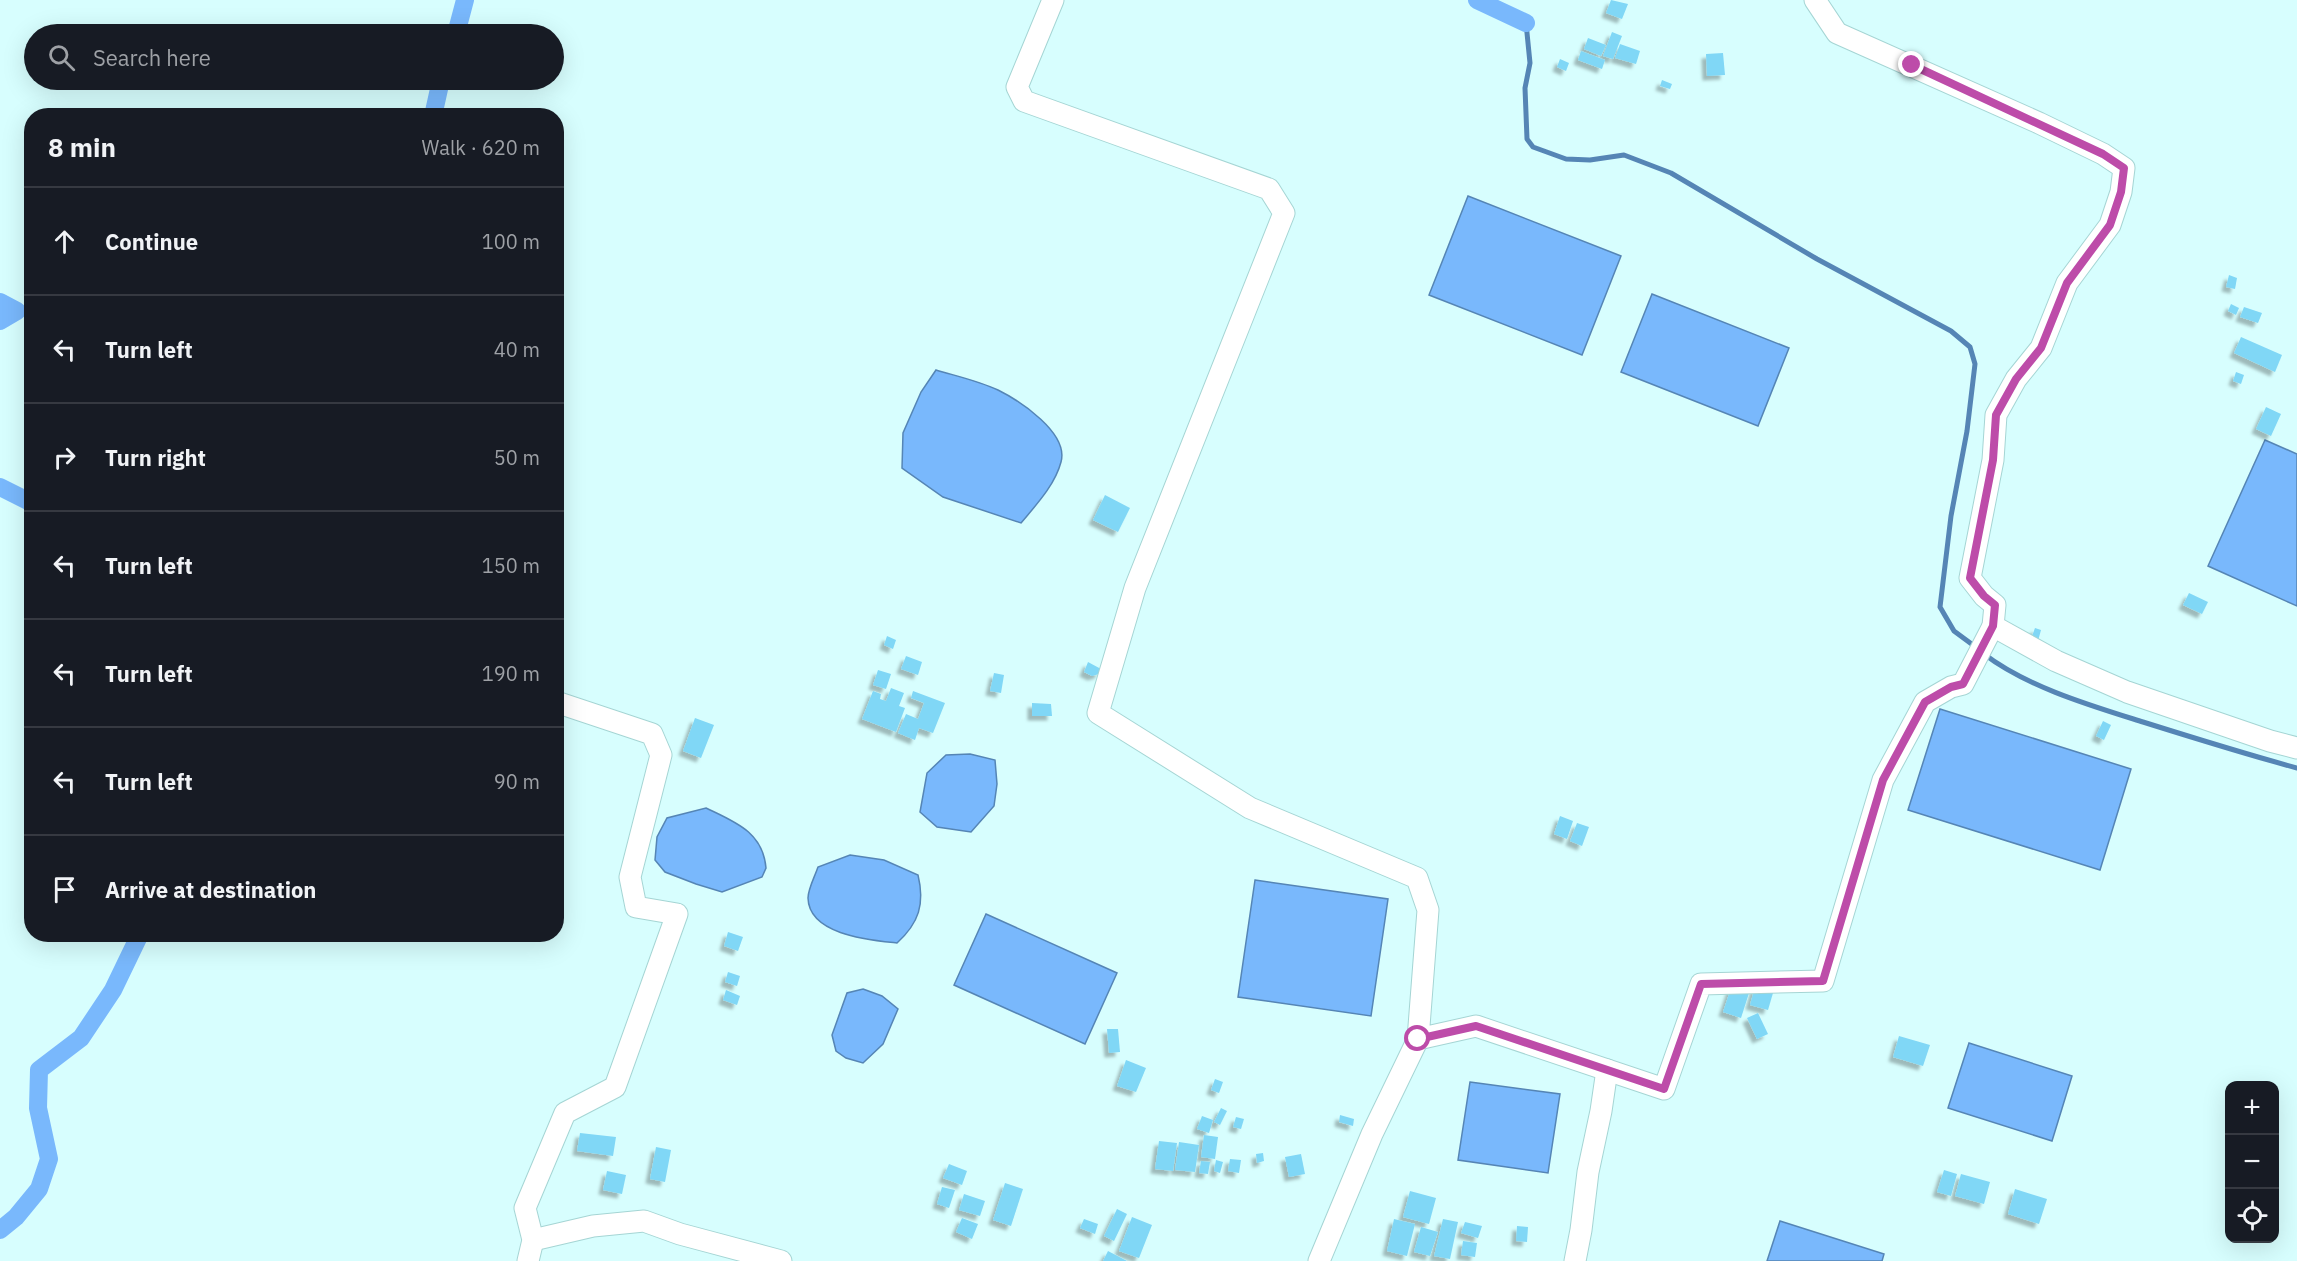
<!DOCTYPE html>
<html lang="en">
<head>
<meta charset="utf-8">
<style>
  :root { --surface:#171b24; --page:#242831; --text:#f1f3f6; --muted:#9ea1a6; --line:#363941 }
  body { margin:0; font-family:"IBM Plex Sans",sans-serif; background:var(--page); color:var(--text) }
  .controls { position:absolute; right:18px; bottom:18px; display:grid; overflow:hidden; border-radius:12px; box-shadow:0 6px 24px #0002 }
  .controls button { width:54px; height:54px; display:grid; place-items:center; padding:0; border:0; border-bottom:2px solid var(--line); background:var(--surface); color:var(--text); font:30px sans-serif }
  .stop { position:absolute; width:18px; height:18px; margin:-14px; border:4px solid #bd4ca9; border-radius:50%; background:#fff }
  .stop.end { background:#bd4ca9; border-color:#fff; box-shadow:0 2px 6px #0008 }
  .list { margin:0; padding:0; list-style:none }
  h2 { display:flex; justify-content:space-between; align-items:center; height:78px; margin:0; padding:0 24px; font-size:26px }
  h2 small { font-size:20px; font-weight:400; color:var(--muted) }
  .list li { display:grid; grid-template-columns:39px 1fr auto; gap:18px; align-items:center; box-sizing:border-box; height:108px; padding:0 24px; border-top:2px solid var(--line) }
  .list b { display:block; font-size:22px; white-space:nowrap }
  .list em { font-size:20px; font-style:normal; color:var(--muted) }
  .icon { flex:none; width:33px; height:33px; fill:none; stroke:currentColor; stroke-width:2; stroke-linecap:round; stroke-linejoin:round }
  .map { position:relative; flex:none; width:2297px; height:1261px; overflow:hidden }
  .search { position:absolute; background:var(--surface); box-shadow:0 6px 24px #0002; left:24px; top:24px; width:540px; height:66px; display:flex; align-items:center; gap:15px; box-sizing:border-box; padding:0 21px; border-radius:33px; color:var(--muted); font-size:22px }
  .panel { position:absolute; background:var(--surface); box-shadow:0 6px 24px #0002; left:24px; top:108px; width:540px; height:834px; border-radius:24px }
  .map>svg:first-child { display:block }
  .water { fill:#79b8fc; stroke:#5585b5; stroke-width:1.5 }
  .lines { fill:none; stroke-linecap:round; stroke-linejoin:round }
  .stream { stroke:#5585b5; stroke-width:5 }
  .canal { stroke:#79b8fc; stroke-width:18 }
  .building { fill:#80d7f6; filter:url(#shadow) }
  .minor-casing { stroke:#a5d5d4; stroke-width:23 }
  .minor { stroke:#fff; stroke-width:21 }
  .route { stroke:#bd4ca9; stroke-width:8 }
</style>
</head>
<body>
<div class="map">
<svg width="2297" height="1261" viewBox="0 0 2297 1261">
  <defs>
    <filter id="shadow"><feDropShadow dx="-4.5" dy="4.5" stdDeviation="1.5" flood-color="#0004"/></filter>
  </defs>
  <rect width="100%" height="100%" fill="#d7fefe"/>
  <g class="water">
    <path d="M1468,196l153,60 -39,99 -153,-60z"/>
    <path d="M1652,294l137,54 -31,78 -137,-54z"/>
    <path d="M936,370c20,6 43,11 62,20 22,11 71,43 63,72 -6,23 -25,43 -40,61l-78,-26 -41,-29 1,-35 18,-41z"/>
    <path d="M2265,440l32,14v152l-89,-40z"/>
    <path d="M1940,709l191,60 -31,101 -192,-60z"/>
    <path d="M970,754l25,6 2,24 -3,22 -23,26 -34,-5 -17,-15 7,-39 19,-18z"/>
    <path d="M706,808c29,14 57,24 60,60l-4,9 -40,15 -26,-8 -31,-12 -10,-12 2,-23 10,-19z"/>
    <path d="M850,855l34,5 34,15c7,29 1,48 -21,68 -27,-3 -88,-8 -89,-45 0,-9 7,-22 10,-31z"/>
    <path d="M1255,880l133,19 -17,117 -133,-19z"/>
    <path d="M986,914l131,59 -32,71 -131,-59z"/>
    <path d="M863,989l19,7 16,13 -15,35 -20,19 -17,-5 -10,-7 -4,-16 15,-42z"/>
    <path d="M1969,1043l103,33 -20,65 -104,-33z"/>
    <path d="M1470,1082l90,12 -12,79 -90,-13z"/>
    <path d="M1780,1221l104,33 -2,7h-115z"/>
  </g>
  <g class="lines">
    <g class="stream">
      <path d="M1526,23l4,40 -5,25 2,51 6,8 33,12 24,1 34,-5 47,18 146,86 134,72 19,16 5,17 -8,67 -16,85 -11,91 14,24 23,17"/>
      <path d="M1984,654c43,33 108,52 159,68 51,16 102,32 154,46"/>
    </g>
    <g class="canal">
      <path d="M1477,0l49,23"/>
      <path d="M456,34l9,-34"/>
      <path d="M433,116l8,-36"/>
      <path d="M0,302l17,9 -17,10"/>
      <path d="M0,487l32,16"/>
      <path d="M0,1230l16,-13 23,-28 10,-30 -11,-51 1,-38 42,-32 32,-48 27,-56"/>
    </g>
  </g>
  <g class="building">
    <path d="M1611,0l17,4 -6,15 -16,-6z"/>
    <path d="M1612,32l10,4 -9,23 -10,-3z"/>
    <path d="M1588,38l18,7 -5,11 -17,-7z"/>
    <path d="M1620,44l20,7 -4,13 -21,-6z"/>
    <path d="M1581,51l24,9 -3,9 -24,-9z"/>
    <path d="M1723,53l2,22 -18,1 -1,-22z"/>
    <path d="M1560,59l9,4 -3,8 -9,-4z"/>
    <path d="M1662,80l10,4 -2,5 -10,-3z"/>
    <path d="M2229,275l8,3 -2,11 -9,-2z"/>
    <path d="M2231,304l8,4 -3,7 -8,-4z"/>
    <path d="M2244,307l18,6 -4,10 -18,-6z"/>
    <path d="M2241,337l41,18 -7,17 -41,-19z"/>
    <path d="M2236,372l8,3 -3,9 -8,-3z"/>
    <path d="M2266,407l15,7 -10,22 -15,-7z"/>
    <path d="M1105,495l25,13 -12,24 -25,-12z"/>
    <path d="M2189,593l19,9 -6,12 -19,-9z"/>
    <path d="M2035,628l6,2 -3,11 -7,-2z"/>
    <path d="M887,636l9,4 -3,9 -9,-4z"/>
    <path d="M906,656l16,6 -4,13 -17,-6z"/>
    <path d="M1088,662l13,7 -2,5 -7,2 -8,-4z"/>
    <path d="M878,670l13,4 -5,15 -13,-4z"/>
    <path d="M994,673l10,2 -3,18 -11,-2z"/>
    <path d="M891,688l13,5 -5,13 6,2 -9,24 -34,-13 11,-28 8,3 -1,5 6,2z"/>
    <path d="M913,691l32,12 -12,30 -14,-5 -4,12 -17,-7 8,-19 12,5 6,-16 -13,-5z"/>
    <path d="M1032,703l19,1 1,12h-20z"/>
    <path d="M695,718l19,7 -13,33 -18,-7z"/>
    <path d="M2103,721l8,4 -7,15 -8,-4z"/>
    <path d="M1560,816l13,5 -6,18 -13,-5z"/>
    <path d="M1577,823l12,4 -7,19 -12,-5z"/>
    <path d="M728,932l15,5 -5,14 -14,-5z"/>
    <path d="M728,972l12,4 -3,10 -12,-4z"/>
    <path d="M1755,987l18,6 -5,17 -18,-5z"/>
    <path d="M1731,988l18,5 -8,25 -18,-6z"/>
    <path d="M726,990l14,6 -3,9 -14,-5z"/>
    <path d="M1758,1013l10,21 -11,5 -10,-21z"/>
    <path d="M1107,1029h11l2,23 -11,1z"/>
    <path d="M1899,1036l31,9 -7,21 -30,-9z"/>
    <path d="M1126,1060l20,8 -10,24 -19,-6z"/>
    <path d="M1215,1079l8,3 -4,11 -8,-3z"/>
    <path d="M1221,1108l6,3 -7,14 -6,-3z"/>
    <path d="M1340,1115l14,4 -1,7 -14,-4z"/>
    <path d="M1202,1116l11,4 -4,13 -12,-4z"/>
    <path d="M1236,1117l8,2 -3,10 -8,-2z"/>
    <path d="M580,1133l36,4 -3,19 -36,-5z"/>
    <path d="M1204,1135l14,2 -3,22 -14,-2z"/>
    <path d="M1159,1141l18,2 -4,28 -18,-2z"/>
    <path d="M1179,1142l20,3 -4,27 -20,-2z"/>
    <path d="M656,1147l15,3 -6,32 -15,-3z"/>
    <path d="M1263,1153l1,8 -7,2 -1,-9z"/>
    <path d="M1301,1154l4,20 -16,3 -4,-20z"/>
    <path d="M1230,1159l11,1 -2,13 -11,-2z"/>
    <path d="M1216,1160l7,2 -3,11 -6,-2z"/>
    <path d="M1201,1161l9,1 -2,12 -9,-1z"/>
    <path d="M949,1164l18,7 -5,14 -19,-7z"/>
    <path d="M1944,1170l13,4 -6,22 -14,-4z"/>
    <path d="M607,1171l19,4 -4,19 -19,-4z"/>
    <path d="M1961,1174l29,8 -6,22 -29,-8z"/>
    <path d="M1005,1183l18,6 -12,37 -18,-6z"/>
    <path d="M942,1187l13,3 -6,18 -12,-4z"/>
    <path d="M2015,1189l32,10 -8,25 -31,-10z"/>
    <path d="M1410,1191l26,7 -7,26 -26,-7z"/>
    <path d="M964,1194l21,7 -5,15 -21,-6z"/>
    <path d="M1117,1209l10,5 -13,27 -10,-5z"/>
    <path d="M1132,1217l20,8 -13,33 -20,-7z"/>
    <path d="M962,1218l16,6 -6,15 -16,-7z"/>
    <path d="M1084,1219l14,5 -3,10 -15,-6z"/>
    <path d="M1394,1219l21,5 -8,32 -20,-5z"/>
    <path d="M1443,1219l15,3 -8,37 -16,-3z"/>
    <path d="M1465,1222l17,4 -4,12 -17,-5z"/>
    <path d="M1517,1226l11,1 -1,15 -11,-1z"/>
    <path d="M1421,1227l17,5 -8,24 -16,-4z"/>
    <path d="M1463,1241l14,2 -2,14 -14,-2z"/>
    <path d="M1108,1251l19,10h-24z"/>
  </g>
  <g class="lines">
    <g class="minor-casing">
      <g id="minor">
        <path d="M1053,0l-36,87 7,14 245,88 15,24 -149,375 -37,125 152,95 167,70 11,32 -10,129 58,-13 188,63 37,-105 122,-3 60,-201 42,-78 26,-15 12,-3 30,-58 63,35 71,31 143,49 27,7"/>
        <path d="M1815,0l22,33 202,90 64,31 21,14 -3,24 -11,33 -43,58 -26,65 -25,31 -20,36 -3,45 -23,118 14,18 11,9 -2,21"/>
        <path d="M533,1240l60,-14 51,-5 36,13 101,27"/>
        <path d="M528,1261l5,-21 -8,-32 40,-95 50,-26 62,-173 -41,-7 -6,-30 31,-122 -9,-21 -96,-32"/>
        <path d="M1319,1261l53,-127 46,-95"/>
        <path d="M1575,1261l6,-31 7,-58 13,-61 6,-41"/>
      </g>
    </g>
    <use href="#minor" class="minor"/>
  </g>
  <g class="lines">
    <path class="route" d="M1418,1039l58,-13 188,63 37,-105 122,-3 60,-201 42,-78 26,-15 12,-3 30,-58 2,-21 -11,-9 -14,-18 23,-118 3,-45 20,-36 25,-31 26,-65 43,-58 11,-33 3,-24 -21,-14 -191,-89"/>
  </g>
</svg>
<div class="controls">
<button>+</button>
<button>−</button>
<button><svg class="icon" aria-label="locate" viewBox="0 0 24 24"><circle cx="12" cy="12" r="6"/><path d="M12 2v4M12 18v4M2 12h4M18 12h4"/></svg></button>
</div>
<div class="stop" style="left:1418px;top:1039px"></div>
<div class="stop end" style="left:1912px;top:65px"></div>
<div class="search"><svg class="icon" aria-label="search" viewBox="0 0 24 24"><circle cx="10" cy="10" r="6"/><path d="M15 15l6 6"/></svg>Search here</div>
<section class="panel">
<h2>8 min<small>Walk · 620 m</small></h2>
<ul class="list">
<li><svg class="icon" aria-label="ahead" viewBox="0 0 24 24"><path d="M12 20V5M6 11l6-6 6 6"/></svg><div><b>Continue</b></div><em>100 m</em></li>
<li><svg class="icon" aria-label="left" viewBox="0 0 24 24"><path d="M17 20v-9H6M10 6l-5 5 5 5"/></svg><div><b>Turn left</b></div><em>40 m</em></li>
<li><svg class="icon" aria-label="right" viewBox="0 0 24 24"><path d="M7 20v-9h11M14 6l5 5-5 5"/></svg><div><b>Turn right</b></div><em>50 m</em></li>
<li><svg class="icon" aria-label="left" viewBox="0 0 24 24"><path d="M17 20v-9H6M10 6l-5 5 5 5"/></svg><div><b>Turn left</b></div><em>150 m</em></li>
<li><svg class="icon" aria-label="left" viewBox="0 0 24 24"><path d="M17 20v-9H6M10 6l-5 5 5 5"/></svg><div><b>Turn left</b></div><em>190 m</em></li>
<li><svg class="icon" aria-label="left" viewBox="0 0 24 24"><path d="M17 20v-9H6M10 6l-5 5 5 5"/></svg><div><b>Turn left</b></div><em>90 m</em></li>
<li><svg class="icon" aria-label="arrive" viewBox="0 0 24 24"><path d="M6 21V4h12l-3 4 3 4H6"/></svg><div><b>Arrive at destination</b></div></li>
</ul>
</section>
</div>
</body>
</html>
